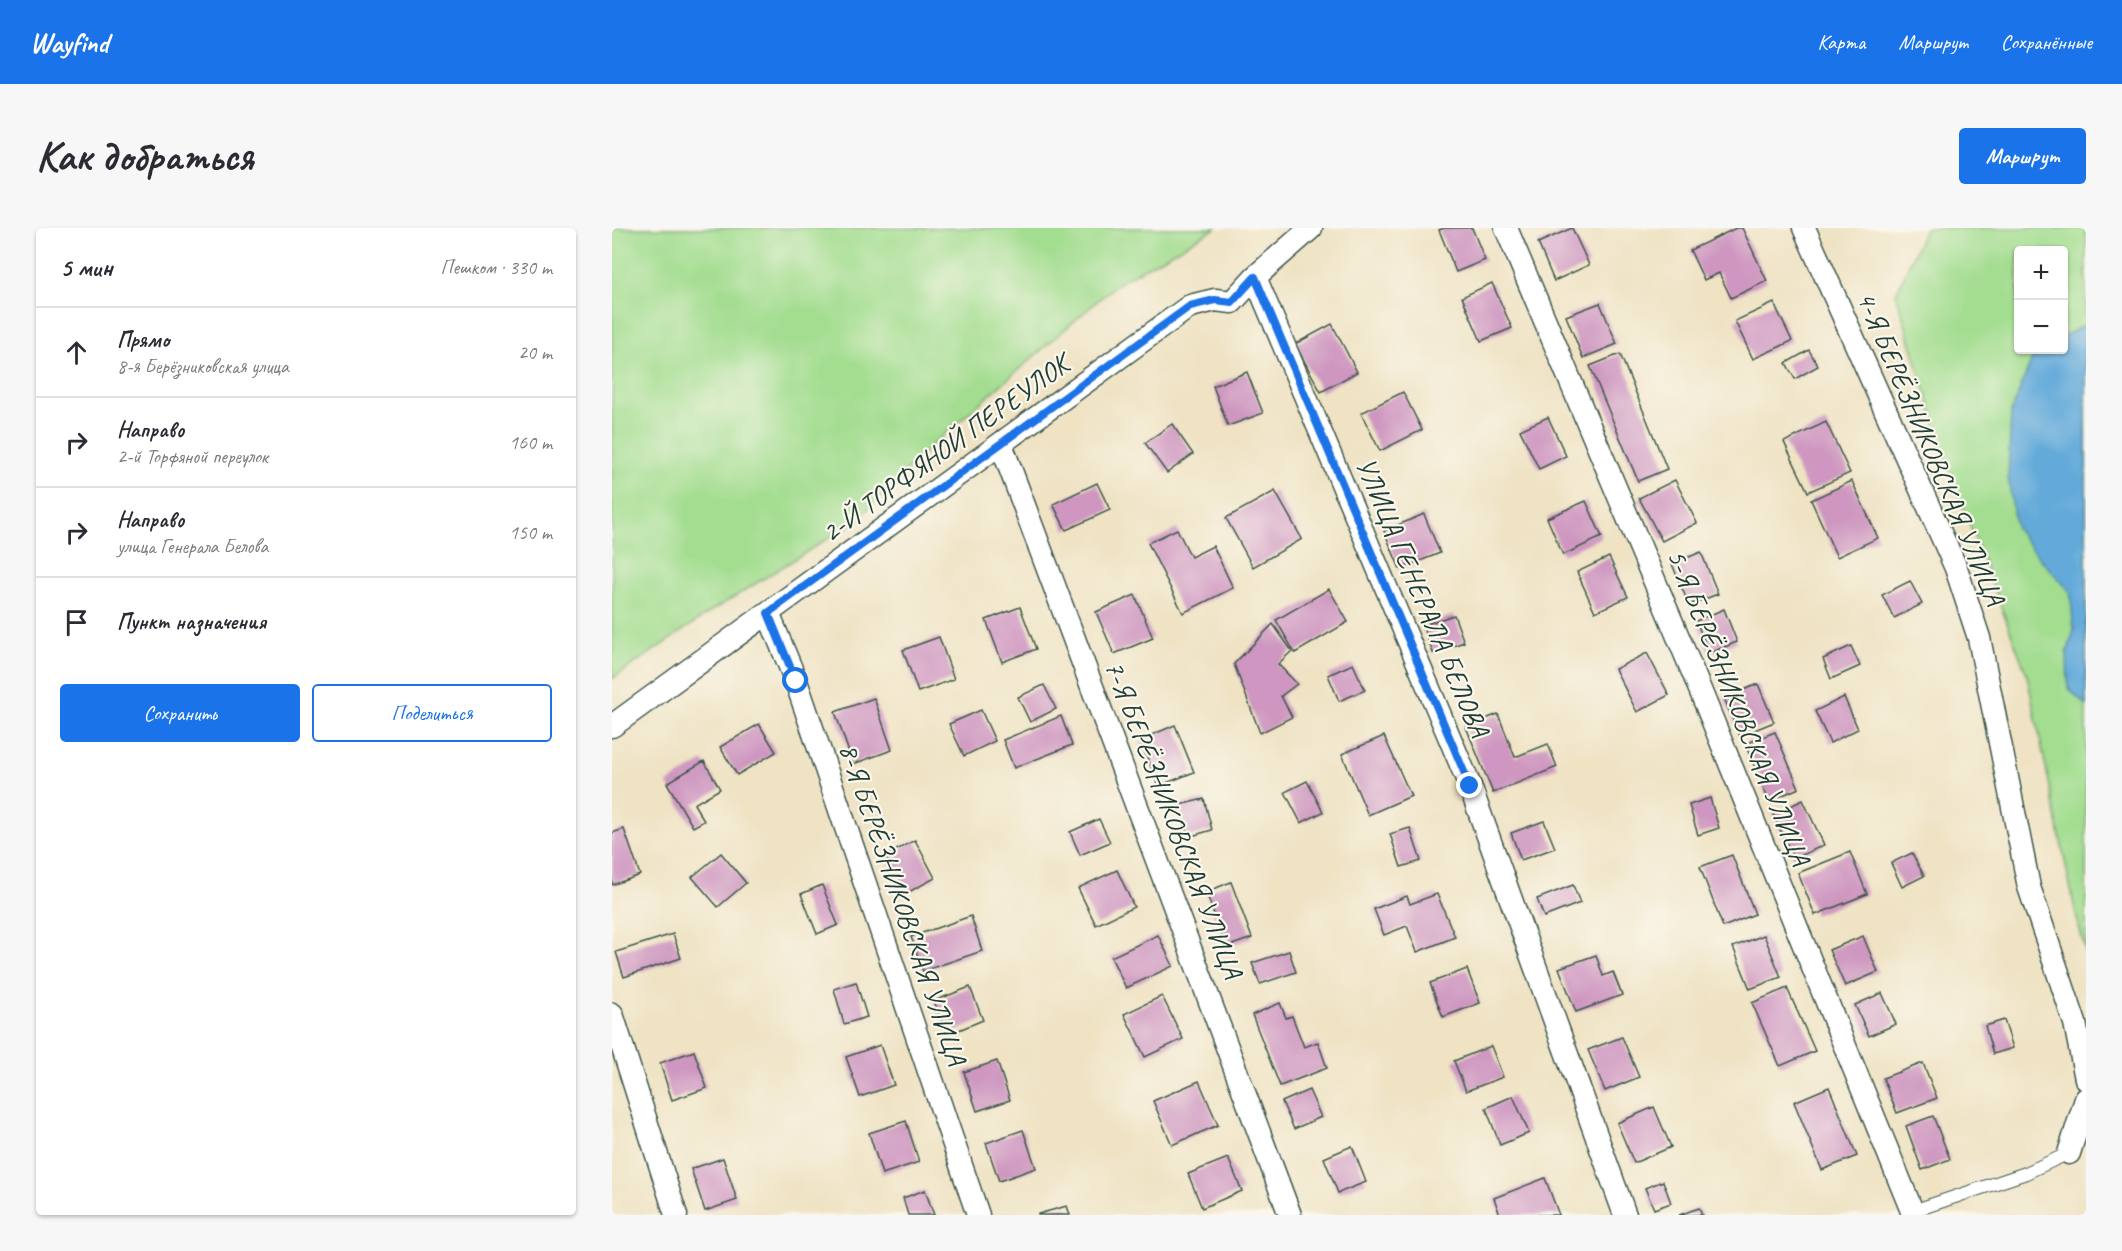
<!DOCTYPE html>
<html lang="ru">
<head>
<meta charset="utf-8">
<style>
  :root { --surface:#fff; --page:#f7f7f7; --text:#2b2b33; --muted:#7c7c81; --line:#e1e1e2; --accent:#1a73e8 }
  body { margin:0; font-family:Caveat,sans-serif; background:var(--page); color:var(--text) }
  .controls { position:absolute; right:18px; top:18px; display:grid; overflow:hidden; border-radius:6px; box-shadow:0 2px 4px #0004 }
  .controls button { width:54px; height:54px; display:grid; place-items:center; padding:0; border:0; border-bottom:2px solid var(--line); background:var(--surface); color:var(--text); font:30px sans-serif }
  .stop { position:absolute; width:18px; height:18px; margin:-14px; border:4px solid #1a73e8; border-radius:50%; background:#fff }
  .stop.end { background:#1a73e8; border-color:#fff; box-shadow:0 2px 6px #0008 }
  .list { margin:0; padding:0; list-style:none }
  h2 { display:flex; justify-content:space-between; align-items:center; height:78px; margin:0; padding:0 24px; font-size:26px }
  h2 small { font-size:20px; font-weight:400; color:var(--muted) }
  .list li { display:grid; grid-template-columns:39px 1fr auto; gap:18px; align-items:center; box-sizing:border-box; height:90px; padding:0 24px; border-top:2px solid var(--line) }
  .list b { display:block; font-size:22px; white-space:nowrap }
  .list p { margin:0; font-size:20px; white-space:nowrap; color:var(--muted) }
  .list em { font-size:20px; font-style:normal; color:var(--muted) }
  .actions { display:flex; gap:12px; padding:18px 24px }
  .actions a { flex:1; padding:14px 0; border:2px solid var(--accent); border-radius:6px; text-align:center; font-size:21px; color:var(--accent) }
  .actions .main { background:var(--accent); color:#fff }
  .icon { flex:none; width:33px; height:33px; fill:none; stroke:currentColor; stroke-width:2; stroke-linecap:round; stroke-linejoin:round }
  .map { position:relative; flex:none; width:1474px; height:987px; overflow:hidden; border-radius:6px }
  header { display:flex; align-items:center; gap:36px; box-sizing:border-box; height:84px; padding:0 30px; background:var(--accent); color:#fff }
  header strong { font-size:28px }
  nav { display:flex; gap:33px; margin-inline-start:auto; font-size:21px }
  .intro { display:flex; align-items:center; justify-content:space-between; box-sizing:border-box; height:144px; padding:0 36px }
  h1 { margin:0; font-size:42px }
  .button { padding:15px 27px; border-radius:6px; background:var(--accent); color:#fff; font-size:21px; font-weight:700 }
  main { display:flex; gap:36px; padding:0 36px }
  aside { flex:1; background:var(--surface); border-radius:6px; box-shadow:0 2px 4px #0004 }
  .map>svg:first-child { display:block }
  .green { fill:#a3dd90; stroke:#618d62; stroke-width:1.5; fill-rule:evenodd }
  .water { fill:#64aada; stroke:#427487; stroke-width:1.5 }
  .building { fill:#ce96c0 }
  .lines { fill:none; stroke-linecap:round; stroke-linejoin:round }
  .service-casing { stroke:#3e564a; stroke-width:14 }
  .minor-casing { stroke:#3e564a; stroke-width:25 }
  .service { stroke:#fff; stroke-width:12 }
  .minor { stroke:#fff; stroke-width:22 }
  .route { stroke:#1a73e8; stroke-width:8 }
  .labels { text-anchor:middle; dominant-baseline:central; stroke-width:4.5; stroke-linejoin:round; paint-order:stroke }
  .street-label { font-size:28px; fill:#1f3d34; stroke:#fbf7ec }
</style>
</head>
<body>
<header>
<strong>Wayfind</strong>
<nav><a>Карта</a><a>Маршрут</a><a>Сохранённые</a></nav>
</header>
<div class="intro"><h1>Как добраться</h1><a class="button">Маршрут</a></div>
<main>
<aside>
<h2>5 мин<small>Пешком · 330 m</small></h2>
<ul class="list">
<li><svg class="icon" aria-label="ahead" viewBox="0 0 24 24"><path d="M12 20V5M6 11l6-6 6 6"/></svg><div><b>Прямо</b><p>8-я Берёзниковская улица</p></div><em>20 m</em></li>
<li><svg class="icon" aria-label="right" viewBox="0 0 24 24"><path d="M7 20v-9h11M14 6l5 5-5 5"/></svg><div><b>Направо</b><p>2-й Торфяной переулок</p></div><em>160 m</em></li>
<li><svg class="icon" aria-label="right" viewBox="0 0 24 24"><path d="M7 20v-9h11M14 6l5 5-5 5"/></svg><div><b>Направо</b><p>улица Генерала Белова</p></div><em>150 m</em></li>
<li><svg class="icon" aria-label="arrive" viewBox="0 0 24 24"><path d="M6 21V4h12l-3 4 3 4H6"/></svg><div><b>Пункт назначения</b></div></li>
</ul>
<div class="actions"><a class="main">Сохранить</a><a>Поделиться</a></div>
</aside>
<div class="map">
<svg width="1474" height="987" viewBox="0 0 1474 987">
  <rect width="100%" height="100%" fill="#fbf7ec"/>
  <filter id="ink" filterUnits="userSpaceOnUse"><feTurbulence type="fractalNoise" baseFrequency=".0167" numOctaves="2"/><feDisplacementMap in="SourceGraphic" scale="12" xChannelSelector="R" yChannelSelector="G"/><feConvolveMatrix kernelMatrix="1 2 1 2 8 2 1 2 1" color-interpolation-filters="sRGB"/></filter>
  <filter id="wash" filterUnits="userSpaceOnUse"><feTurbulence type="fractalNoise" baseFrequency=".008" numOctaves="4" result="noise"/><feDisplacementMap in="SourceGraphic" scale="24" xChannelSelector="R" yChannelSelector="G"/><feGaussianBlur stdDeviation="1.35" result="paint"/><feColorMatrix in="noise" values="0 0 0 0 0 0 0 0 0 0 0 0 0 0 0 0 0 1.4 0 .05"/><feComposite in="paint" operator="in"/></filter>
  <g filter="url(#wash)">
    <rect width="100%" height="100%" fill="#efe3c4"/>
    <g class="green">
      <path d="M0,0h604l-98,55 -186,162 -77,77 -142,88 -101,69z"/>
      <path d="M1313,0h161v726l-11,-44 -48,-235 -76,-199 -55,-182zM1406,22h46v100h-46z"/>
    </g>
    <path class="water" d="M1474,96v382l-18,-18 -1,-35 7,-23 -4,-39 -28,-30 -26,-32 -8,-52 3,-65 21,-53 12,-9h20v-14z"/>
    <g id="blocks">
      <g class="building">
        <path d="M832,0h28l13,32 -29,12 -17,-42z"/>
        <path d="M960,0l17,37 -35,16 -16,-38z"/>
        <path d="M1124,0h6l25,53 -36,17 -12,-25 -15,7 -14,-30z"/>
        <path d="M880,55l20,45 -31,13 -19,-44z"/>
        <path d="M988,75l17,41 -34,14 -17,-42z"/>
        <path d="M1162,75l18,38 -39,18 -18,-38z"/>
        <path d="M720,96l25,48 -36,20 -26,-48z"/>
        <path d="M1197,122l9,16 -23,13 -9,-16z"/>
        <path d="M1008,126l47,115 -29,12 -48,-115z"/>
        <path d="M635,144l16,41 -35,13 -15,-40z"/>
        <path d="M791,164l19,38 -42,21 -19,-38z"/>
        <path d="M936,189l18,39 -27,13 -19,-39z"/>
        <path d="M1214,194l24,51 -42,19 -24,-50z"/>
        <path d="M560,196l21,30 -26,19 -22,-30z"/>
        <path d="M1063,252l22,43 -35,18 -23,-43z"/>
        <path d="M1240,253l26,57 -41,19 -26,-57z"/>
        <path d="M485,255l13,27 -44,20 -13,-26z"/>
        <path d="M663,263l27,48 -49,28 -27,-49z"/>
        <path d="M974,273l16,36 -39,18 -16,-37z"/>
        <path d="M812,286l16,39 -40,16 -16,-38z"/>
        <path d="M565,301l14,28 22,-11 20,42 -50,25 -35,-70z"/>
        <path d="M1089,324l17,42 -29,11 -17,-41z"/>
        <path d="M997,329l19,40 -33,15 -18,-40z"/>
        <path d="M1298,353l12,23 -28,14 -12,-23z"/>
        <path d="M717,361l19,33 -53,31 -19,-33z"/>
        <path d="M523,367l18,43 -39,16 -18,-42z"/>
        <path d="M408,379l16,42 -34,13 -16,-42z"/>
        <path d="M1112,381l13,33 -28,11 -13,-32z"/>
        <path d="M842,387l10,27 -31,11 -10,-28z"/>
        <path d="M661,396l19,27 -14,13 19,20 -16,12 11,21 -32,16 -26,-69z"/>
        <path d="M327,409l15,42 -36,13 -15,-42z"/>
        <path d="M1239,418l9,20 -29,13 -8,-20z"/>
        <path d="M1035,425l22,42 -32,17 -22,-43z"/>
        <path d="M741,436l12,26 -26,11 -11,-26z"/>
        <path d="M1146,456l16,38 -34,14 -16,-38z"/>
        <path d="M432,457l12,24 -26,13 -12,-25z"/>
        <path d="M1232,469l14,32 -28,14 -15,-32z"/>
        <path d="M262,470l18,52 -39,14 -18,-52z"/>
        <path d="M369,482l14,31 -31,15 -15,-32z"/>
        <path d="M886,486l17,43 33,-13 9,23 -64,26 -27,-66z"/>
        <path d="M449,488l11,29 -58,23 -11,-28z"/>
        <path d="M147,496l17,28 -39,23 -17,-28z"/>
        <path d="M563,497l19,47 -35,14 -19,-46z"/>
        <path d="M1163,504l24,56 -30,13 -24,-57z"/>
        <path d="M772,508l27,60 -43,19 -26,-61z"/>
        <path d="M92,533l16,28 -26,15 10,17 -11,6 -26,-44z"/>
        <path d="M695,553l16,31 -22,11 -16,-31z"/>
        <path d="M1098,570l9,30 -21,7 -9,-30z"/>
        <path d="M592,571l8,31 -24,7 -9,-32z"/>
        <path d="M1191,572l21,45 -30,14 -21,-45z"/>
        <path d="M487,591l11,23 -30,13 -10,-23z"/>
        <path d="M932,593l11,27 -34,12 -10,-27z"/>
        <path d="M798,600l11,33 -20,6 -11,-33z"/>
        <path d="M12,601l16,46 -28,10v-52z"/>
        <path d="M303,612l20,38 -30,16 -20,-38z"/>
        <path d="M1238,624l17,42 -52,21 -17,-42z"/>
        <path d="M109,625l25,30 -28,24 -26,-30z"/>
        <path d="M1300,625l12,23 -22,11 -11,-24z"/>
        <path d="M1120,627l23,59 -32,13 -23,-60z"/>
        <path d="M505,642l17,37 -38,18 -18,-37z"/>
        <path d="M619,654l21,56 -26,9 -20,-55z"/>
        <path d="M210,657l16,40 -21,9 -16,-40z"/>
        <path d="M961,657l7,18 -36,14 -7,-18z"/>
        <path d="M825,666l18,43 -38,15 -10,-26 -23,9 -10,-26 33,-13 3,8z"/>
        <path d="M359,688l11,35 -59,20 -12,-34z"/>
        <path d="M61,706l8,24 -57,19 -8,-25z"/>
        <path d="M546,707l15,31 -47,22 -15,-31z"/>
        <path d="M1152,707l17,42 -31,12 -17,-42z"/>
        <path d="M1251,708l15,36 -33,14 -16,-36z"/>
        <path d="M677,723l7,21 -36,12 -8,-21z"/>
        <path d="M984,727l7,21 10,-4 9,23 -46,17 -17,-44z"/>
        <path d="M855,741l13,34 -37,14 -13,-34z"/>
        <path d="M244,754l11,35 -23,7 -10,-35z"/>
        <path d="M358,759l13,33 -36,15 -13,-34z"/>
        <path d="M1175,760l28,63 -35,15 -28,-63z"/>
        <path d="M1270,765l14,31 -27,12 -14,-31z"/>
        <path d="M550,768l21,43 -38,18 -21,-43z"/>
        <path d="M668,775l6,15 6,-2 12,31 14,-5 9,26 -47,18 -28,-71z"/>
        <path d="M1392,792l9,28 -20,6 -8,-28z"/>
        <path d="M1010,809l17,40 -34,14 -17,-41z"/>
        <path d="M268,817l14,40 -34,12 -14,-40z"/>
        <path d="M879,818l12,31 -37,14 -12,-30z"/>
        <path d="M82,823l13,37 -35,12 -12,-37z"/>
        <path d="M385,833l13,39 -33,11 -13,-39z"/>
        <path d="M1311,835l14,35 -40,15 -14,-35z"/>
        <path d="M587,853l19,44 -46,20 -19,-44z"/>
        <path d="M1217,859l28,69 -35,14 -28,-68z"/>
        <path d="M697,862l12,27 -27,12 -12,-27z"/>
        <path d="M901,868l16,37 -29,12 -14,-37z"/>
        <path d="M1042,879l17,40 -37,16 -17,-40z"/>
        <path d="M1321,888l17,43 -28,11 -16,-44z"/>
        <path d="M294,893l13,41 -37,12 -13,-41z"/>
        <path d="M411,902l13,38 -37,13 -13,-38z"/>
        <path d="M740,918l14,36 -28,11 -14,-35z"/>
        <path d="M111,930l14,42 -32,11 -14,-42z"/>
        <path d="M616,930l14,33 -40,17 -14,-34z"/>
        <path d="M933,950l14,37h-59l-6,-17z"/>
        <path d="M1051,953l8,22 -17,6 -9,-21z"/>
        <path d="M313,962l9,25h-26l-5,-17z"/>
        <path d="M455,978l3,9h-32v-1z"/>
        <path d="M1087,980l3,7h-23z"/>
      </g>
    </g>
  </g>
  <g filter="url(#ink)">
    <use href="#blocks" fill-opacity="0" stroke="#3e564a" stroke-width="1.5"/>
    <g class="lines">
      <g class="service-casing">
        <path id="service" d="M1295,985l119,-40 43,-20"/>
      </g>
      <g class="minor-casing">
        <g id="minor">
          <path d="M894,0l186,442 220,541"/>
          <path d="M1192,0l152,340 23,70 50,249 46,136 11,56"/>
          <path d="M643,49l215,509 155,429"/>
          <path d="M389,216l289,771"/>
          <path d="M156,385l28,68 182,534"/>
          <path d="M0,498l578,-420 25,-6 17,2 23,-25 56,-49"/>
          <path d="M0,786l64,201"/>
          <path d="M1457,925l17,-54"/>
        </g>
      </g>
      <use href="#service" class="service"/>
      <use href="#minor" class="minor"/>
    </g>
  </g>
  <g class="lines" filter="url(#ink)">
    <path class="route" d="M184,453l-28,-68 422,-307 25,-6 17,2 23,-25 215,509"/>
  </g>
  <g class="labels">
    <g class="street-label">
      <text transform="translate(333 220) rotate(-36)">2-Й ТОРФЯНОЙ ПЕРЕУЛОК</text>
      <text transform="translate(1319 220) rotate(67)">4-Я БЕРЁЗНИКОВСКАЯ УЛИЦА</text>
      <text transform="translate(811 369) rotate(67)">УЛИЦА ГЕНЕРАЛА БЕЛОВА</text>
      <text transform="translate(1127 479) rotate(68)">5-Я БЕРЁЗНИКОВСКАЯ УЛИЦА</text>
      <text transform="translate(562 591) rotate(69)">7-Я БЕРЁЗНИКОВСКАЯ УЛИЦА</text>
      <text transform="translate(291 676) rotate(71)">8-Я БЕРЁЗНИКОВСКАЯ УЛИЦА</text>
    </g>
  </g>
</svg>
<div class="controls">
<button>+</button>
<button>−</button>
</div>
<div class="stop" style="left:184px;top:453px"></div>
<div class="stop end" style="left:858px;top:558px"></div>
</div>
</main>
</body>
</html>
